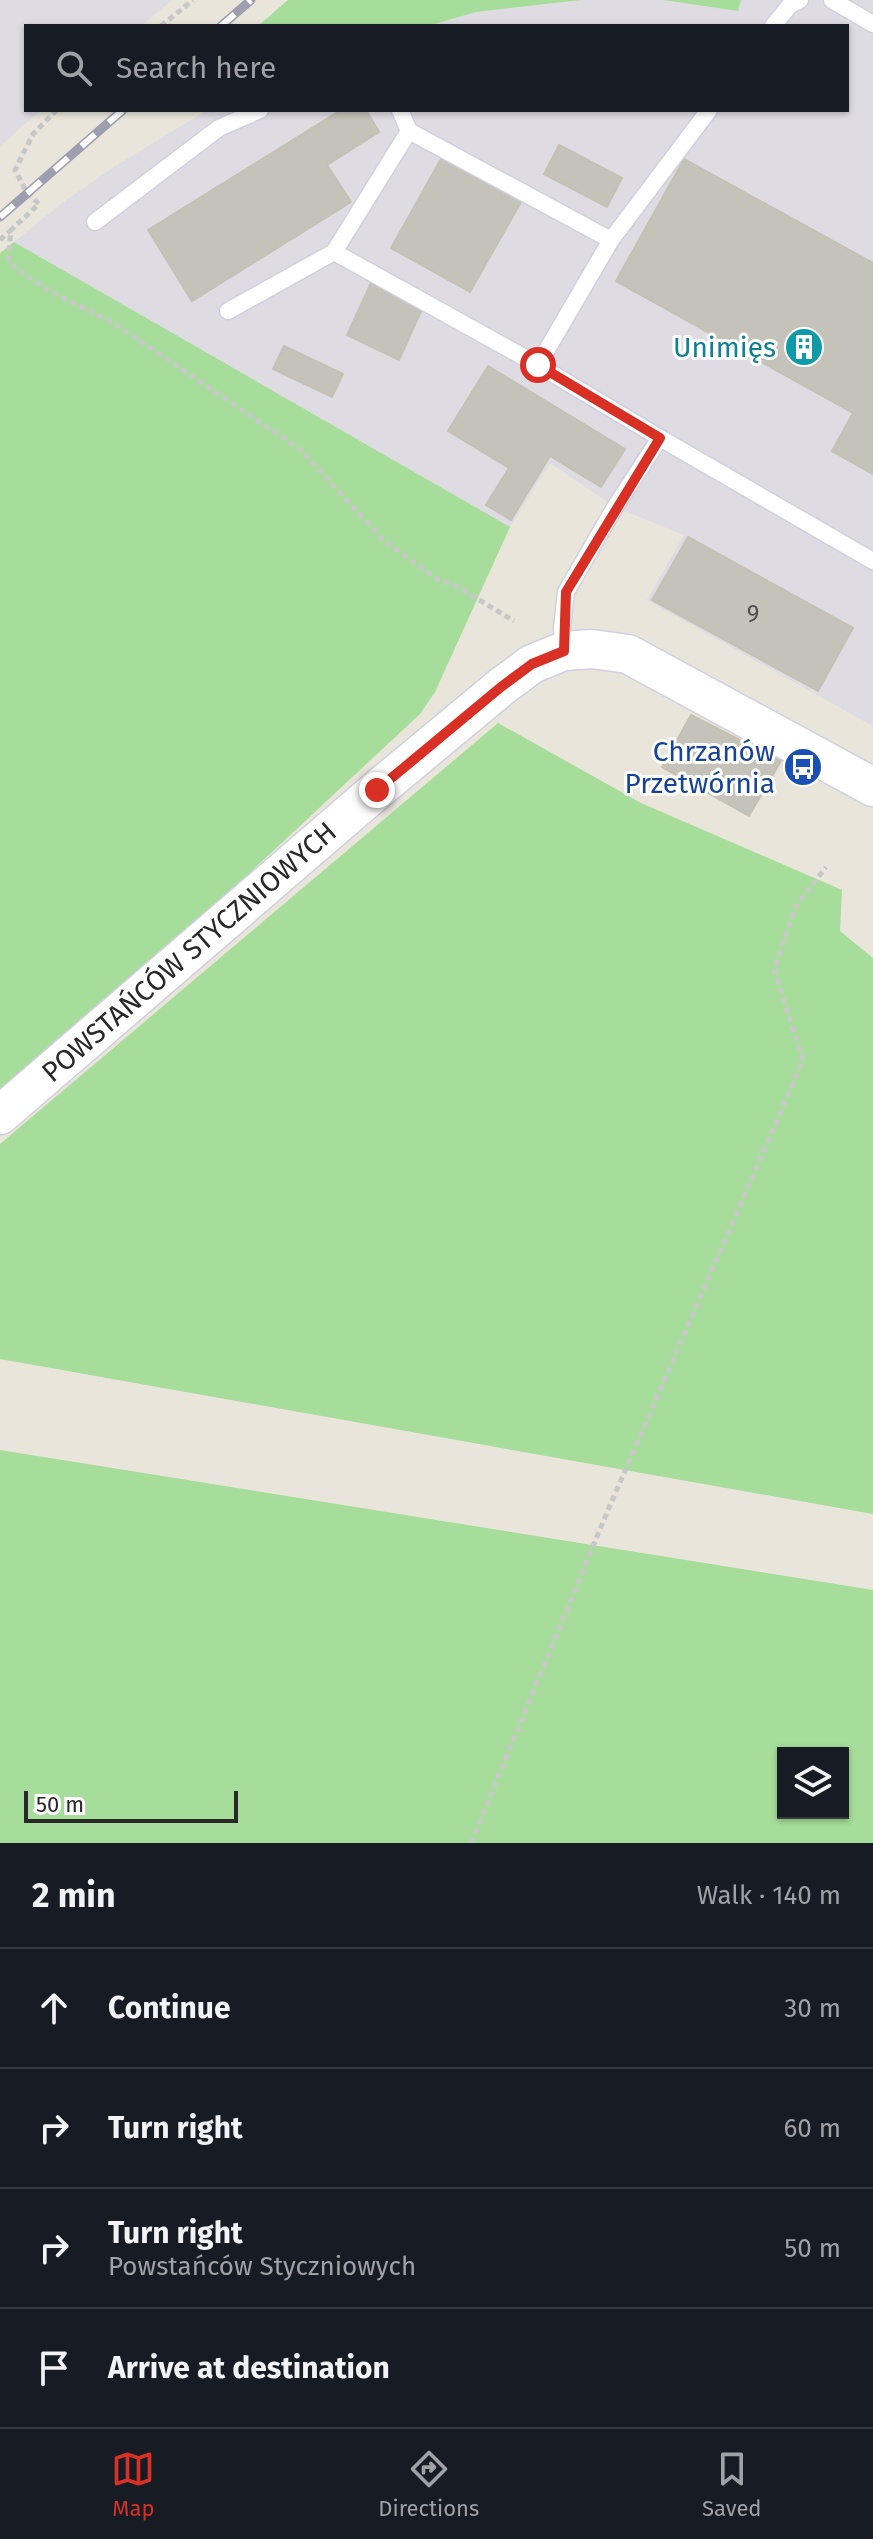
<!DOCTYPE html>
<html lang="en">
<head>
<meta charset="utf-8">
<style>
  :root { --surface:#171b24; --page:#20242c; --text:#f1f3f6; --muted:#9ea1a6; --line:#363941; --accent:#d93025 }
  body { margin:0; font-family:"Fira Sans",sans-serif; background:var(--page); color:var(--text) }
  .controls { position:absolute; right:24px; bottom:24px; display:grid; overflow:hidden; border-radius:0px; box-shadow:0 2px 6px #0004 }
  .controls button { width:72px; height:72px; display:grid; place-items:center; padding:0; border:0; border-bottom:2px solid var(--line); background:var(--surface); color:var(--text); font:40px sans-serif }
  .scale { position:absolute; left:24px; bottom:20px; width:214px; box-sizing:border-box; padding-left:8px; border:4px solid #282828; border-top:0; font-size:22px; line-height:28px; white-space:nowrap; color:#282828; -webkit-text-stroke:6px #fff; paint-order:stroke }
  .stop { position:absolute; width:24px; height:24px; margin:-18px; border:6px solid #d93025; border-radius:50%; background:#fff }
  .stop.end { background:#d93025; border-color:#fff; box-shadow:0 2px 8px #0008 }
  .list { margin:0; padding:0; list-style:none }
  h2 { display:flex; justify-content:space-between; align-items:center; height:104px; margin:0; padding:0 32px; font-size:34px }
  h2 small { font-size:26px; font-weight:400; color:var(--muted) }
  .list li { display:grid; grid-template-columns:52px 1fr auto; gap:24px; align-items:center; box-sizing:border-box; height:120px; padding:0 32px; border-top:2px solid var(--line) }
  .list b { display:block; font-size:30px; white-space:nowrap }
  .list p { margin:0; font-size:26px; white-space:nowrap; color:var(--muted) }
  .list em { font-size:26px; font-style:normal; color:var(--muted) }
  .icon { flex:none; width:44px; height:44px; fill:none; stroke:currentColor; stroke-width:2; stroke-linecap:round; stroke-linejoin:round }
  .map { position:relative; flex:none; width:873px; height:1843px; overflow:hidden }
  .search { position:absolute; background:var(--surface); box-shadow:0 2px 6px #0004; left:24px; right:24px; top:24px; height:88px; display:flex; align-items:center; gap:20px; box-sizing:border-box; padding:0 28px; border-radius:0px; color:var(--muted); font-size:30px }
  .sheet { height:584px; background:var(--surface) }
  nav { display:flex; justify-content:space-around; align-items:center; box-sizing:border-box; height:112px; border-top:2px solid var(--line); background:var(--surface); font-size:22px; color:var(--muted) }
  nav a { display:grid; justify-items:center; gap:4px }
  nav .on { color:var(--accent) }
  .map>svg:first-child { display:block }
  .industrial { fill:#dedbe2 }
  .green { fill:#a6dd9a; fill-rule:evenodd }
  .building { fill:#c5c3b9; stroke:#c4c1b4; stroke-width:2 }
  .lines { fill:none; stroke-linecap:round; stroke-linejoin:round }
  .service-casing { stroke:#d0d0e0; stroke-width:19 }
  .tertiary-casing { stroke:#d0d0e0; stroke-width:41 }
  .path { stroke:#c7c7c7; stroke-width:5; stroke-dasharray:6 4; stroke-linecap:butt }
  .service { stroke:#fff; stroke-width:16 }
  .tertiary { stroke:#fff; stroke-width:38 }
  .rail-casing { stroke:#9e9eb1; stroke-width:9 }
  .rail { stroke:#fff; stroke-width:6; stroke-dasharray:18; stroke-linecap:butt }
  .route { stroke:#d93025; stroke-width:10 }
  .labels { text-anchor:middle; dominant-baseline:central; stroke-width:6; stroke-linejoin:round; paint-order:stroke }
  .number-label { font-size:24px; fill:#4f4f4c }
  .culture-label { font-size:28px; fill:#0d838f; stroke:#fff; text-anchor:end }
  .transit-label { font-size:28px; fill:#164399; stroke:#fff; text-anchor:end }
  .street-label { font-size:28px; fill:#282828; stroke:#fff }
</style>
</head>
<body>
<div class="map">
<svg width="873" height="1843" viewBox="0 0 873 1843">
  <rect width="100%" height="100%" fill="#e9e5da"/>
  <g class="industrial">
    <path d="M0,0h172l-31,26h-115v84h15l-41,36z"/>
    <path d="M581,0h82l75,11 3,-11h132v726l-226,-126 37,-65 -69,-28 -65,-44 -40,64 -496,-285 48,-39 52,-36 93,-57h640v-84h-419l48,-14z"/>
  </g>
  <g class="green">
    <path d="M288,0h293l-105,12 -48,14h-170z"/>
    <path d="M663,0h78l-3,11z"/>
    <path d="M14,242l496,285 -75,165 -15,22 -177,165 -243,210v-836z"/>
    <path d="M498,723l143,80 201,87 -2,41 33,27v556l-873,-155v-215z"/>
    <path d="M0,1450l873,140v253h-873zM783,1753h60v60h-60z"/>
  </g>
  <g class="building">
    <path d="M341,110h25l13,22 -52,33 24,37 -159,99 -44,-71z"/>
    <path d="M559,145l63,33 -15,29 -63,-33z"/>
    <path d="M442,157l79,45 -51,90 -79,-44z"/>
    <path d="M684,159l189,104v211l-41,-23 21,-38 -237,-132z"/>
    <path d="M371,283l52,24 -24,53 -52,-25z"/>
    <path d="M284,346l59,28 -11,23 -59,-28z"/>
    <path d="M488,366l137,83 -24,38 -51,-31 -39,64 -25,-15 23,-37 -61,-37z"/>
    <path d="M688,537l165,91 -35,63 -166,-91z"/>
    <path d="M691,715l90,46 -32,55 -87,-49z"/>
  </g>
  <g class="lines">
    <g class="service-casing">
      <g id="service">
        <path d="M832,0l41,24"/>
        <path d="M773,26l17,-21 10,-5"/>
        <path d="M409,131l202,109"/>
        <path d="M95,222l124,-94 41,-18"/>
        <path d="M334,252l75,-121 -9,-21"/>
        <path d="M228,311l106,-59 204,113 122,73"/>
        <path d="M538,365l73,-125 98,-130"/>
        <path d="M564,651l-2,-23 4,-36 49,-85 45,-69 213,123"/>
      </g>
    </g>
    <g class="tertiary-casing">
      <path id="tertiary" d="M0,1115l377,-325 124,-103 31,-23 32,-13 28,-2 36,5 245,133"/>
    </g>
    <g class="path">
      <path d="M161,26l32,-26"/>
      <path d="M57,110l-24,24 -18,36 12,23 12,11 -28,26 -3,28 8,11 34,22 65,33 186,126 82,90 54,39 21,8 56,34"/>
      <path d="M0,240l11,-10"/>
      <path d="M471,1843l137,-333 195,-450 -29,-91 22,-63 30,-39"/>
    </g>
    <use href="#service" class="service"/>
    <use href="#tertiary" class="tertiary"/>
    <g class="rail-casing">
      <g id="rail">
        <path d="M221,26l30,-26"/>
        <path d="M0,217l123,-107"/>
      </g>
    </g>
    <use href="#rail" class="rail"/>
  </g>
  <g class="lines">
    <path class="route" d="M377,790l124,-103 31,-23 32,-13 2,-59 94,-154 -122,-73"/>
  </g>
  <defs>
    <g id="building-disc" transform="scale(2)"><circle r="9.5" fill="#0f9aa8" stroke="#fff"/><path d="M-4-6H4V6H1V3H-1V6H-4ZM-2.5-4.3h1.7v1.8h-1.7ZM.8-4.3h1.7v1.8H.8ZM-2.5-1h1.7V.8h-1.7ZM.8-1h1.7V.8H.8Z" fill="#fff"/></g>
    <g id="bus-disc" transform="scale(2)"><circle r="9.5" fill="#1a4fb4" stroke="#fff"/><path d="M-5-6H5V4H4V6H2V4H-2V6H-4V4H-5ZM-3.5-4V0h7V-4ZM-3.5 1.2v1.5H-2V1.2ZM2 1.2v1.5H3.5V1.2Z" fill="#fff"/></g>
  </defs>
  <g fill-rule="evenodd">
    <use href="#building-disc" x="804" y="347"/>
    <use href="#bus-disc" x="803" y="767"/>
  </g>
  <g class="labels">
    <g class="number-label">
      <text x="753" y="614">9</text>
    </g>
    <g class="culture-label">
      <text x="776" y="347">Unimięs</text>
    </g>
    <g class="transit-label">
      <text x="775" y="751">Chrzanów<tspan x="775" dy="32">Przetwórnia</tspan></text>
    </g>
    <g class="street-label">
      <text transform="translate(189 952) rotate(-41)">POWSTAŃCÓW STYCZNIOWYCH</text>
    </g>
  </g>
</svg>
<div class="controls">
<button><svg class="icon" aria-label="layers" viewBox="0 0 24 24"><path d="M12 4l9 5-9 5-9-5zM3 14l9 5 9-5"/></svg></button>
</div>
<div class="scale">50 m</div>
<div class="stop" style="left:538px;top:365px"></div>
<div class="stop end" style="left:377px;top:790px"></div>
<div class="search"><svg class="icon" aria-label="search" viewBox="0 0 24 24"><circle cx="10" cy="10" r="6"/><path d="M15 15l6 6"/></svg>Search here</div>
</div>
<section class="sheet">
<h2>2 min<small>Walk · 140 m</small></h2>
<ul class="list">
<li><svg class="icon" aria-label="ahead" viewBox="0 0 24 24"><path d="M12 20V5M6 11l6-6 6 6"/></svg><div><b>Continue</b></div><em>30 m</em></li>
<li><svg class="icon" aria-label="right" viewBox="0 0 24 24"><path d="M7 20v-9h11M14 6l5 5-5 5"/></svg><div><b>Turn right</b></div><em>60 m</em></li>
<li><svg class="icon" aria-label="right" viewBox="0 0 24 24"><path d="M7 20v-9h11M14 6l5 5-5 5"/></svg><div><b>Turn right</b><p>Powstańców Styczniowych</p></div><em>50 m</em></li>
<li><svg class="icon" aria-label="arrive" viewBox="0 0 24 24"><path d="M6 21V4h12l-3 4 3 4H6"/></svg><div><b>Arrive at destination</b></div></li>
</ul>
</section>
<nav>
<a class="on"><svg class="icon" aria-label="map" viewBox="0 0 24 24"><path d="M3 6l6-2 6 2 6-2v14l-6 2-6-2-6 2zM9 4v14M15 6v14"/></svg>Map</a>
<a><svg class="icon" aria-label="directions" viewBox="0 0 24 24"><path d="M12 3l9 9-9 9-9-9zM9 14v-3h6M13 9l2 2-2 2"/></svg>Directions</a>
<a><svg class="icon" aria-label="saved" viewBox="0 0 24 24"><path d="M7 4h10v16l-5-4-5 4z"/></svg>Saved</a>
</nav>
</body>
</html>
